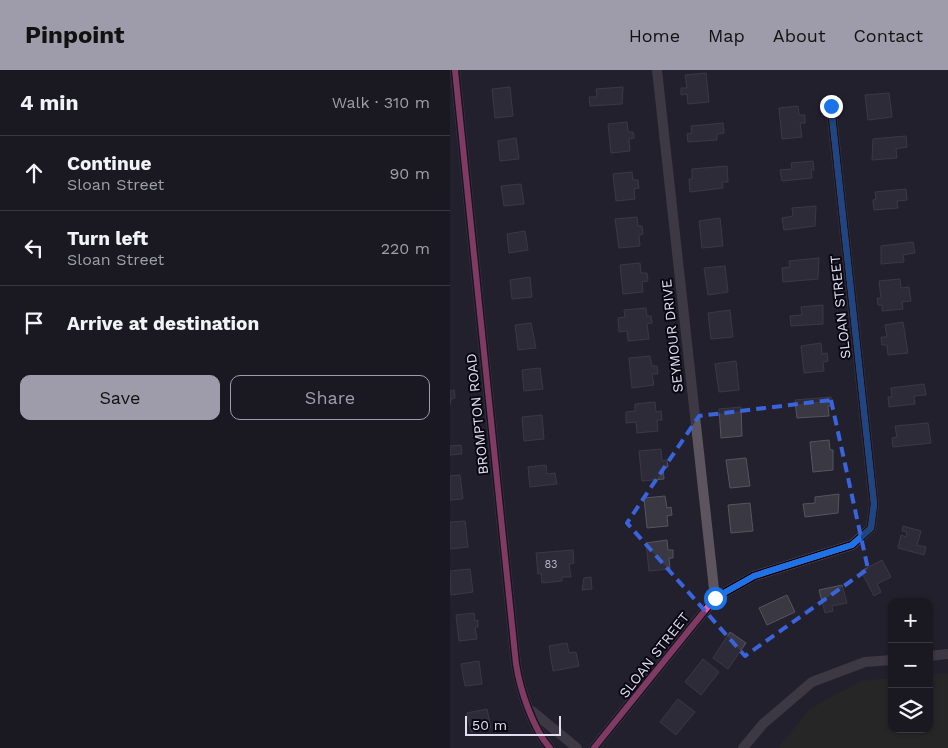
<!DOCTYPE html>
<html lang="en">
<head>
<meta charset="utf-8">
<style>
  :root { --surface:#1a1922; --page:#27262f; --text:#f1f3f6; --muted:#9fa0a5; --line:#383840; --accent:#9e9cab }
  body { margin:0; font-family:"Work Sans",sans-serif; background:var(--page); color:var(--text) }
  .controls { position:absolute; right:15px; bottom:15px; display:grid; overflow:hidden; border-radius:10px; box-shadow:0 1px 4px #0004 }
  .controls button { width:45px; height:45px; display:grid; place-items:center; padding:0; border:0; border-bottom:1px solid var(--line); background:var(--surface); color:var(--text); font:25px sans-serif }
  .scale { position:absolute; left:15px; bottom:12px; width:96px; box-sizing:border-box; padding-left:5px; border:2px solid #e0deef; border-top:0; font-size:14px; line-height:18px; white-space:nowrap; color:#e0deef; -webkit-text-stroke:4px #090712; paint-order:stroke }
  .stop { position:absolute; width:15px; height:15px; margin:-11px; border:4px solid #1a73e8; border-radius:50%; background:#fff }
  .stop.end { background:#1a73e8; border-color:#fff; box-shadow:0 1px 5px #0008 }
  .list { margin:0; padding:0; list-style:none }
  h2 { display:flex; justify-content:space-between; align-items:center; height:65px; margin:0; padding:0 20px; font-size:21px }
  h2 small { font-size:16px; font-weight:400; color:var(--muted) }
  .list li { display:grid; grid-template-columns:32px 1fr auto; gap:15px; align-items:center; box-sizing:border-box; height:75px; padding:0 20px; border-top:1px solid var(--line) }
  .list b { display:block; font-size:19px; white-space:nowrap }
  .list p { margin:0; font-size:16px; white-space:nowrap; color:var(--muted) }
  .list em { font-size:16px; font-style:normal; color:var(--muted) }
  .actions { display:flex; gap:10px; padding:15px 20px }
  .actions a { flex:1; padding:11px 0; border:1px solid var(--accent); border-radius:10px; text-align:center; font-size:18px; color:var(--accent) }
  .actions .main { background:var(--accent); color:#111 }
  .icon { flex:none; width:28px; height:28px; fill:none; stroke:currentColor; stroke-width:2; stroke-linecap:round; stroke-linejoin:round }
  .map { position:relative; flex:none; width:498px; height:678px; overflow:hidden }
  header { display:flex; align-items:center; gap:30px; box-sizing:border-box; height:70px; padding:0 25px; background:var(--accent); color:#111 }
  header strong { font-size:24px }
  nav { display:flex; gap:28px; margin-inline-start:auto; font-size:18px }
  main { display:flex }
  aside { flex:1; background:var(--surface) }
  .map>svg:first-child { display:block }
  .green { fill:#2b2e1e }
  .building { fill:#393843; stroke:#555561 }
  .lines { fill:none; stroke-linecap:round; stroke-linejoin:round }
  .minor { stroke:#5c545f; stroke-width:10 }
  .cycleway-casing { stroke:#090712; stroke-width:9 }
  .cycleway { stroke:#f35aa7; stroke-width:6 }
  .route { stroke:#1a73e8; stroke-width:6 }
  .marked { fill:none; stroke:#3a64db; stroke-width:4; stroke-dasharray:10 6; stroke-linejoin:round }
  .labels { text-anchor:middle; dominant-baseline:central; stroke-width:4; stroke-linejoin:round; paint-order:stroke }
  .number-label { font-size:11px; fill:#b6b4c4 }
  .street-label { font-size:14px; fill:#e0deef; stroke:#090712 }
</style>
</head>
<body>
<header>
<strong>Pinpoint</strong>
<nav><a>Home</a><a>Map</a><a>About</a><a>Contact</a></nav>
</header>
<main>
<aside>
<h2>4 min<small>Walk · 310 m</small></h2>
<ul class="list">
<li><svg class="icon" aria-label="ahead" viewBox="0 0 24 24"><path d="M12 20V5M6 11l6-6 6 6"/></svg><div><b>Continue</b><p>Sloan Street</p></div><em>90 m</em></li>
<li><svg class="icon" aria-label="left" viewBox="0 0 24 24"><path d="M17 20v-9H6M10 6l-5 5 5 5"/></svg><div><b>Turn left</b><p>Sloan Street</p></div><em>220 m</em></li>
<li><svg class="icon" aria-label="arrive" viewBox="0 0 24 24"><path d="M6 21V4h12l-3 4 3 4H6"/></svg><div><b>Arrive at destination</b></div></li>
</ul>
<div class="actions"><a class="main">Save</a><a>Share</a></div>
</aside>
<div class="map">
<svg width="498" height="678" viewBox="0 0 498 678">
  <rect width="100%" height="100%" fill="#22212d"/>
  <path class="green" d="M498,603v75h-170l32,-39 51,-28 31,-3v51h37v-54z"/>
  <g class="building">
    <path d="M256,3l3,29 -21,2 -1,-10 -6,1v-7h6l-2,-13z"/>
    <path d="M60,17l3,29 -18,2 -3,-29z"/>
    <path d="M173,17l-1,17 -32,2 -1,-9h8l-1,-8z"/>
    <path d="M439,23l3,24 -24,3 -3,-25z"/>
    <path d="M348,36l1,9h6v8h-5l2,14 -20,2 -3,-31z"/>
    <path d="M177,52l1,10h5l1,6 -5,1 1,12 -19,2 -3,-29z"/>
    <path d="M273,53l1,10 -7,1v6l-29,2 -1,-8 5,-1 -1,-7z"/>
    <path d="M456,66l1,11 -11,2 1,9 -25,2 1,-21z"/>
    <path d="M66,68l3,21 -19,2 -2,-20z"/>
    <path d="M363,91l1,9h-3l1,8 -30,3 -2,-11 12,-1 -1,-6z"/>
    <path d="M277,96l1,16h-6l1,6 -33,4 -1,-13h3v-10z"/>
    <path d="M182,102l1,8h5l1,8 -5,1 1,10 -19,2 -3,-27z"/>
    <path d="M71,114l3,20 -20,2 -3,-20z"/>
    <path d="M456,119l1,11 -10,1 1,7 -24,2 -1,-10 3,-1 -1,-7z"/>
    <path d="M366,136l-1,20 -31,4 -2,-12 11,-2 -1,-8z"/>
    <path d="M187,147l1,9h4l1,8 -4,1 1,11 -21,2 -4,-29z"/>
    <path d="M270,148l3,28 -21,2 -3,-27z"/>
    <path d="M75,161l3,19 -19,3 -2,-19z"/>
    <path d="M463,172l2,11 -12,2 1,7 -23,2v-18z"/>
    <path d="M369,188l-1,21 -35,3 -1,-14 8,-1 -1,-6z"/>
    <path d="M190,193l1,10h6l1,8 -6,1 1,10 -20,2 -3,-29z"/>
    <path d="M275,196l3,26 -20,3 -4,-27z"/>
    <path d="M80,207l2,20 -20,2 -2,-19z"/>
    <path d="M450,209l1,9 8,-1 2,14 -9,1 1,7 -21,2v-6h-4l-1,-7h4l-2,-17z"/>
    <path d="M373,235v19l-32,2 -1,-10 12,-1 -1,-8z"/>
    <path d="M196,238l1,8h4l1,7 -5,1 2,15 -21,2 -1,-10 -8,1 -1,-14 7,-1 -1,-7z"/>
    <path d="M280,240l3,27 -22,2 -3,-26z"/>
    <path d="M453,252l5,31 -20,2 -1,-10h-5l-1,-8h6l-2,-12z"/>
    <path d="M81,253l5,25 -18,2 -3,-25z"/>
    <path d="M371,273l1,11 5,-1 1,8 -5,1 1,9 -20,2 -3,-27z"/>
    <path d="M200,286l2,10h5l1,8h-6l2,11 -22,3 -3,-30z"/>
    <path d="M286,291l3,29 -20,2 -4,-28z"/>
    <path d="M90,298l3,21 -19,2 -2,-21z"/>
    <path d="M474,314l2,11 -12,1 1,8 -26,3 -1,-10h4l-1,-9z"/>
    <path d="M4,320l1,8 -4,1 -1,6v-14z"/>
    <path d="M381,327l1,9h-4l1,10 -32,2 -2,-18z"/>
    <path d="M205,332l1,10 5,-1 1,9h-5l1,11 -21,2 -1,-11 -10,1v-11l9,-1v-7z"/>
    <path d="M291,337l1,29 -21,2 -2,-29z"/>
    <path d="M92,345l2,24 -20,2 -2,-24z"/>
    <path d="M478,353l3,20 -38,4 -1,-9 5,-1 -2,-11z"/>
    <path d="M379,370l1,10h3v20l-20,2 -3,-30z"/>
    <path d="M11,375l1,9 -12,1v-9z"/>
    <path d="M211,379l1,12 5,-1 1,7h-5l1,12 -22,2 -3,-30z"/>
    <path d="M296,388l4,28 -20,2 -4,-28z"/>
    <path d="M96,395l1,9 8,-1 2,11 -27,3 -2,-20z"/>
    <path d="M10,405l3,24 -13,1v-24z"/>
    <path d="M389,424l-1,19 -33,4 -2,-13 12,-1v-6z"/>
    <path d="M215,426l2,12 4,-1 1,8 -5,1 1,10 -21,2 -3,-30z"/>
    <path d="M300,433l3,28 -22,2 -3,-28z"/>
    <path d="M15,451l3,26 -18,2v-27z"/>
    <path d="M453,456l18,5 -4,14 9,2 -2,8 -26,-7 3,-13 5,2 1,-5 -5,-1z"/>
    <path d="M217,470l1,10h5v8h-4l1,11 -21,2 -3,-28z"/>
    <path d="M123,480l1,13 -5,1 2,13h-9v4l-20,2 -1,-10 -3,1 -2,-21z"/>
    <path d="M432,490l9,17 -14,7 4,8 -7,4 -13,-25z"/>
    <path d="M20,499l3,23 -22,3 -1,-24z"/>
    <path d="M141,507l1,12 -10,1 2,-12z"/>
    <path d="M392,515l5,18 -15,3 1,5 -8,2 -6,-23z"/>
    <path d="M337,525l8,17 -28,13 -8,-17z"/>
    <path d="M24,543l1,8 3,-1v7h-3l2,12 -18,2 -3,-26z"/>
    <path d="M280,562l16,11 -18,26 -15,-11z"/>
    <path d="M117,573l2,10 7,-1 3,14 -26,5 -4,-25z"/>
    <path d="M253,589l16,13 -18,23 -16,-13z"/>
    <path d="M29,591l3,23 -17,2 -4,-22z"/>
    <path d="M228,629l17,13 -19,23 -16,-13z"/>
    <path d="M37,639l4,19 -20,4 -4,-19z"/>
  </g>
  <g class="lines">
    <g class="minor">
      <path d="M5,0l61,594c4,26 17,65 34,84"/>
      <path d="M207,0l58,528"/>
      <path d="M479,586l19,-2"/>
      <path d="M82,641l45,37"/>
      <path d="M144,678l121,-150 39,-22 98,-31 19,-17 3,-24 -43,-397"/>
      <path d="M293,678l20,-24 49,-42 53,-20 27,-2"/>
    </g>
    <g class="cycleway-casing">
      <g id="cycleway">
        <path d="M5,0l61,594c4,26 17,65 34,84"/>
        <path d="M144,678l121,-150 39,-22 98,-31 19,-17 3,-24 -43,-397"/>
      </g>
    </g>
    <use href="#cycleway" class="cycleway"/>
  </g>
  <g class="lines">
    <path class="route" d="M265,528l39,-22 98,-31 19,-17 3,-24 -43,-398"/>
  </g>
  <path d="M0 0H498V678H0ZM381,330l37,169 -123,87 -118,-133 72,-107z" fill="#22212d" fill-opacity=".55" fill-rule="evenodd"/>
  <path class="marked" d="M381,330l37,169 -123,87 -118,-133 72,-107z"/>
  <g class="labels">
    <g class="number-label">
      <text x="101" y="494">83</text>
    </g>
    <g class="street-label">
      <text transform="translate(390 237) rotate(-96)">SLOAN STREET</text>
      <text transform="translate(222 266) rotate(-96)">SEYMOUR DRIVE</text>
      <text transform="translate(27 344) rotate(-96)">BROMPTON ROAD</text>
      <text transform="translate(204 585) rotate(-52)">SLOAN STREET</text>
    </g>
  </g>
</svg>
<div class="controls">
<button>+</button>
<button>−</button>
<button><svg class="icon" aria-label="layers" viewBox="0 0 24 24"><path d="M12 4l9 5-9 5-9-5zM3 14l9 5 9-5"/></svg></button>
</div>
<div class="scale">50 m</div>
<div class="stop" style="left:265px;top:528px"></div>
<div class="stop end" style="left:381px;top:36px"></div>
</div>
</main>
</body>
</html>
